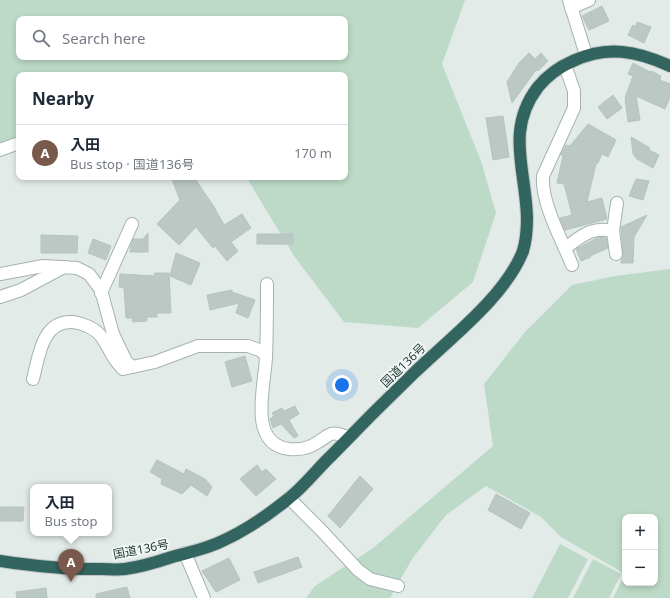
<!DOCTYPE html>
<html lang="en">
<head>
<meta charset="utf-8">
<style>
  :root { --surface:#fff; --page:#f2f2f3; --text:#1f2937; --muted:#747a83; --line:#e0e1e3; --accent:#79594c }
  body { margin:0; font-family:"Noto Sans","Noto Sans JP",sans-serif; background:var(--page); color:var(--text) }
  .controls { position:absolute; right:12px; bottom:12px; display:grid; overflow:hidden; border-radius:8px; box-shadow:0 2px 6px #0003 }
  .controls button { width:36px; height:36px; display:grid; place-items:center; padding:0; border:0; border-bottom:1px solid var(--line); background:var(--surface); color:var(--text); font:20px sans-serif }
  .you { position:absolute; left:342px; top:385px; width:14px; height:14px; margin:-10px; border:3px solid #fff; border-radius:50%; background:#1a73e8; box-shadow:0 0 0 6px #1a73e833 }
  .badge { display:grid; place-items:center; width:26px; height:26px; border-radius:50%; background:var(--accent); color:#fff; font-size:13px; font-weight:700 }
  .pin { position:absolute; translate:-50% -33px; filter:drop-shadow(0 1px 2px #0008) }
  .pin::after { content:''; position:absolute; top:21px; width:14px; height:12px; background:inherit; clip-path:polygon(0 0,100% 0,50% 100%) }
  .popup { position:absolute; left:30px; top:484px; width:82px; height:52px; box-sizing:border-box; display:grid; place-content:center; border-radius:8px; background:var(--surface); filter:drop-shadow(0 1px 3px #0005); font-size:13px; white-space:nowrap; color:var(--muted) }
  .popup b { font-size:15px; color:var(--text) }
  .popup::after { content:''; position:absolute; left:50%; top:100%; margin-left:-8px; border:8px solid transparent; border-top-color:var(--surface) }
  .list { margin:0; padding:0; list-style:none }
  h2 { display:flex; justify-content:space-between; align-items:center; height:52px; margin:0; padding:0 16px; font-size:17px }
  h2 small { font-size:13px; font-weight:400; color:var(--muted) }
  .list li { display:grid; grid-template-columns:26px 1fr auto; gap:12px; align-items:center; box-sizing:border-box; height:56px; padding:0 16px; border-top:1px solid var(--line) }
  .list b { display:block; font-size:15px; white-space:nowrap }
  .list p { margin:0; font-size:13px; white-space:nowrap; color:var(--muted) }
  .list em { font-size:13px; font-style:normal; color:var(--muted) }
  .icon { flex:none; width:22px; height:22px; fill:none; stroke:currentColor; stroke-width:2; stroke-linecap:round; stroke-linejoin:round }
  .map { position:relative; flex:none; width:670px; height:598px; overflow:hidden }
  .search { position:absolute; background:var(--surface); box-shadow:0 2px 6px #0003; left:16px; top:16px; width:332px; height:44px; display:flex; align-items:center; gap:10px; box-sizing:border-box; padding:0 14px; border-radius:8px; color:var(--muted); font-size:15px }
  .panel { position:absolute; background:var(--surface); box-shadow:0 2px 6px #0003; left:16px; top:72px; width:332px; height:108px; border-radius:8px }
  .map>svg:first-child { display:block }
  .green { fill:#bddac8; fill-rule:evenodd }
  .building { fill:#bbc8c4; stroke:#b5c4c0 }
  .lines { fill:none; stroke-linecap:round; stroke-linejoin:round }
  .minor-casing { stroke:#a5b3af; stroke-width:14 }
  .highway-casing { stroke:#c2c8c7; stroke-width:14 }
  .minor { stroke:#fff; stroke-width:12 }
  .highway { stroke:#326460; stroke-width:12 }
  .labels { text-anchor:middle; dominant-baseline:central; stroke-width:3.5; stroke-linejoin:round; paint-order:stroke }
  .street-label { font-size:12px; fill:#243b37; stroke:#f2f8f6 }
</style>
</head>
<body>
<div class="map">
<svg width="670" height="598" viewBox="0 0 670 598">
  <rect width="100%" height="100%" fill="#e2ebe8"/>
  <g class="green">
    <path d="M0,0h465l-23,64 39,97 15,52 -23,69 -55,46 -74,-6 -50,-66 -46,-76 -4,-3h101v-102h-326v68l-19,8zM19,19h326v38h-326z"/>
    <path d="M670,269v329h-57l12,-24 -64,-37 -20,-20 -55,-31 -40,29 -34,44 -22,39h-84l9,-12 58,-38 120,-102 -9,-62 41,-52 47,-47 43,-9zM625,517h30v66h-30z"/>
    <path d="M560,544l28,15 -20,39h-36z"/>
    <path d="M593,559l28,15 -12,24h-36z"/>
  </g>
  <g class="building">
    <path d="M602,6l7,15 -20,9 -7,-14z"/>
    <path d="M637,22l14,5 -7,16 -16,-8 5,-10 2,2z"/>
    <path d="M529,53l6,6 6,-6 7,8 -10,10 -2,-1 -24,33 -5,-21 12,-19z"/>
    <path d="M633,63l17,9 1,-1 10,5 -1,4 10,4v13l-5,12 -29,-13 4,24 -12,2 -3,-24 8,-22 -5,-2z"/>
    <path d="M613,95l9,13 -15,11 -9,-12z"/>
    <path d="M503,116l6,41 -16,3 -7,-42z"/>
    <path d="M588,124l28,16 -8,17 -6,-3 -4,9 -2,1 -9,38 15,-4 5,21 -42,11 -5,-12 12,-3 -8,-31 -7,-1 6,-27 -2,-1 5,-10 4,1z"/>
    <path d="M631,137l19,11 -1,2 10,5 -6,13 -16,-9 -4,-5z"/>
    <path d="M171,177h23l20,30 10,18 18,-11 9,14 -20,14 7,9 -11,10 -12,-15 -2,2 -17,-21 -17,18 -22,-21 23,-24z"/>
    <path d="M636,179l13,2 -6,19 -14,-4z"/>
    <path d="M647,215l-13,22 -1,26h-12l2,-10 -2,-26z"/>
    <path d="M148,233v19h-18l1,-7 2,-6h10z"/>
    <rect x="257" y="234" width="36" height="10"/>
    <path d="M41,235l37,1 -1,17h-36z"/>
    <path d="M599,237l7,1 2,10 -18,8 1,1 -10,4 -5,-12z"/>
    <path d="M93,239l18,7 -5,14 -18,-7z"/>
    <path d="M176,253l24,10 -9,22 -21,-9z"/>
    <path d="M155,273h14l2,40h-14v4h-10v4l-14,1 -1,-4h-6l-2,-30 -5,-1 1,-13 34,2z"/>
    <path d="M232,290v2l23,8 -7,18 -12,-5 3,-10 -29,7 -3,-15z"/>
    <path d="M245,356l7,25 -20,6 -7,-25z"/>
    <path d="M295,406l4,8 -10,6 9,16 -4,2 -13,-14 -8,4 -3,-9 4,-3 -2,-3 10,-5 2,3z"/>
    <path d="M157,460l27,14 2,-5 19,10 7,8 -5,9 -16,-11 -9,9 -21,-10 1,-5 -12,-7z"/>
    <path d="M257,465l5,7 4,-3 10,10 -20,17 -16,-17z"/>
    <path d="M360,476l13,13 -33,39 -12,-12z"/>
    <path d="M496,494l34,19 -9,16 -33,-19z"/>
    <path d="M0,507h24l-1,14h-23z"/>
    <path d="M298,557l4,10 -44,16 -4,-11z"/>
    <path d="M229,558l11,22 -24,12 -14,-21z"/>
    <path d="M127,587l3,11h-34v-4z"/>
    <path d="M46,588l1,10h-30l-1,-6z"/>
  </g>
  <g class="lines">
    <g class="minor-casing">
      <g id="minor">
        <path d="M569,0l17,55"/>
        <path d="M571,8l18,-8"/>
        <path d="M565,65l9,26v17l-31,68c-2,27 19,64 29,89"/>
        <path d="M0,150l16,-6"/>
        <path d="M565,248c17,-12 26,-22 48,-17"/>
        <path d="M616,254l-3,-23 4,-28"/>
        <path d="M0,274l43,-8 34,2 12,6 12,16 12,44 13,27 6,6"/>
        <path d="M267,284c0,25 0,49 -1,73 -1,28 -19,87 23,92 11,1 21,-1 29,-7 4,-2 8,-6 13,-8 6,-2 12,2 18,3"/>
        <path d="M101,293l31,-69"/>
        <path d="M0,297l21,-7 43,-23"/>
        <path d="M33,379c6,-23 9,-59 40,-57 9,1 21,6 27,13 10,12 10,22 23,34l32,-7 43,-16h50l14,5 4,6"/>
        <path d="M289,498l32,32 37,40 12,9 28,7"/>
        <path d="M185,553l19,45"/>
      </g>
    </g>
    <g class="highway-casing">
      <path id="highway" d="M0,561c34,5 66,9 101,8 8,0 16,1 24,0 16,-2 32,-7 47,-12 15,-4 32,-8 46,-14 25,-11 49,-27 70,-44 16,-12 29,-30 44,-44 27,-28 54,-55 82,-82 35,-34 91,-76 109,-122 3,-10 4,-22 4,-33 -1,-48 -22,-88 11,-131 9,-11 21,-20 35,-26 34,-16 64,-10 97,5"/>
    </g>
    <use href="#minor" class="minor"/>
    <use href="#highway" class="highway"/>
  </g>
  <g class="labels">
    <g class="street-label">
      <text transform="translate(403 365) rotate(-44)">国道136号</text>
      <text transform="translate(141 549) rotate(-11)">国道136号</text>
    </g>
  </g>
</svg>
<div class="controls">
<button>+</button>
<button>−</button>
</div>
<div class="you"></div>
<div class="pin badge" style="left:71px;top:582px">A</div>
<div class="popup"><b>入田</b>Bus stop</div>
<div class="search"><svg class="icon" aria-label="search" viewBox="0 0 24 24"><circle cx="10" cy="10" r="6"/><path d="M15 15l6 6"/></svg>Search here</div>
<section class="panel">
<h2>Nearby<small></small></h2>
<ul class="list">
<li><span class="badge">A</span><div><b>入田</b><p>Bus stop · 国道136号</p></div><em>170 m</em></li>
</ul>
</section>
</div>
</body>
</html>
